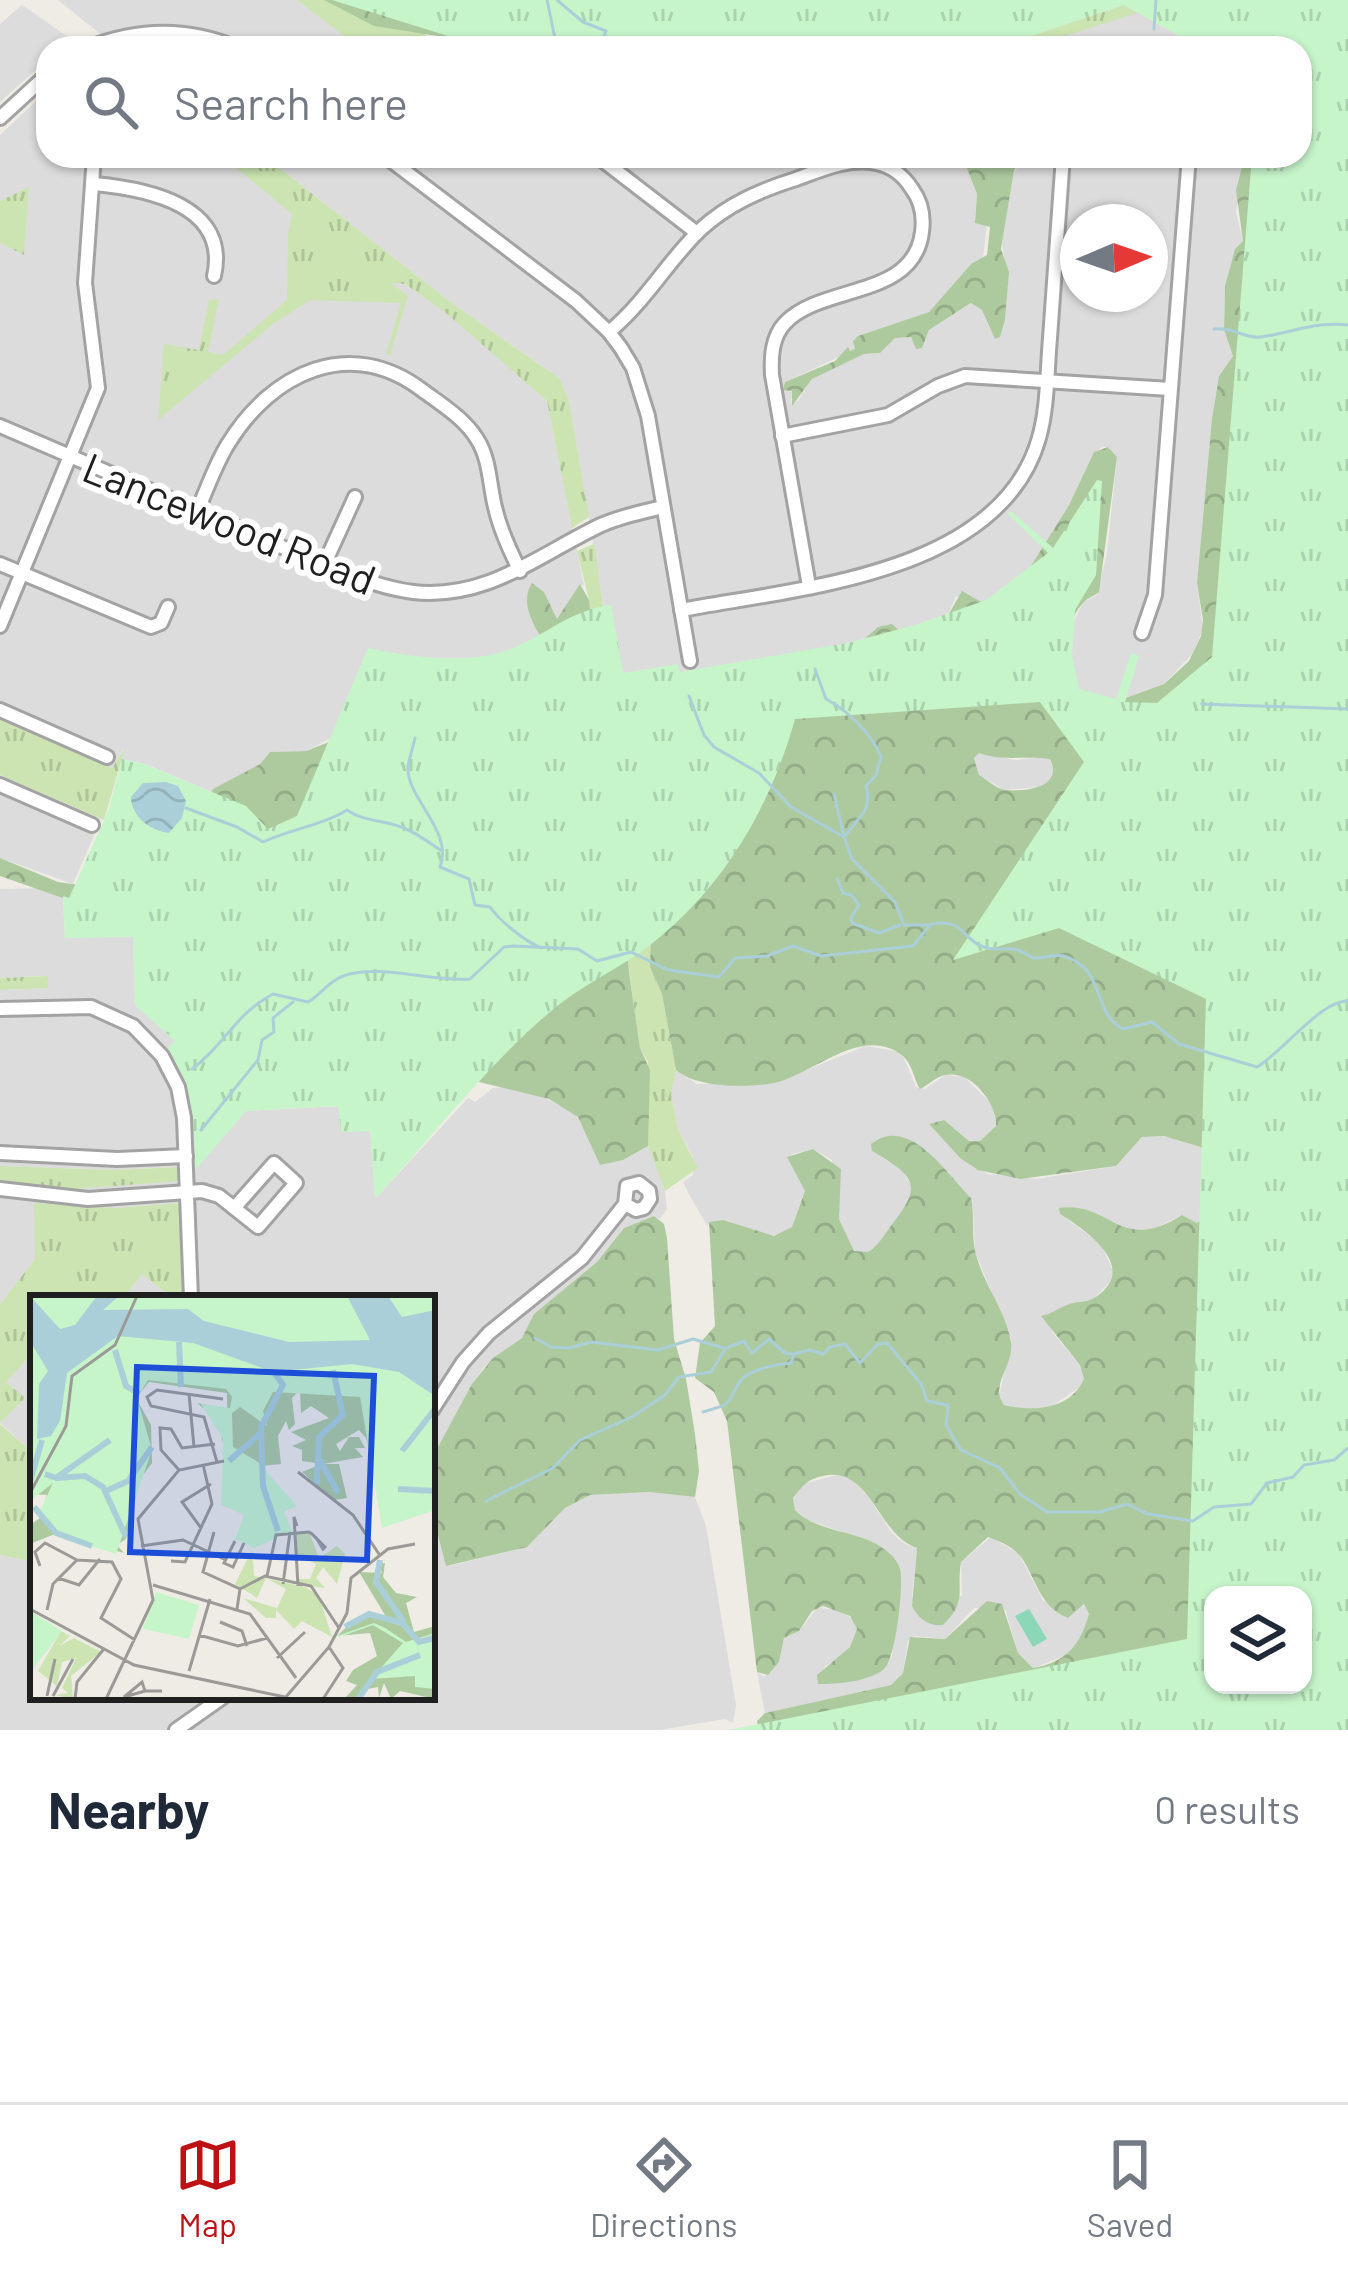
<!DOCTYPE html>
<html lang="en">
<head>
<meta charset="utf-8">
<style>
  :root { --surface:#fff; --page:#f2f2f3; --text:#1f2937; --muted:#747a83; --line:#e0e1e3; --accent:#bc1216 }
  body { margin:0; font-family:Barlow,sans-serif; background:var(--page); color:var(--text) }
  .controls { position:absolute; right:36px; bottom:36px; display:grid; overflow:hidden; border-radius:24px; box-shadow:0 3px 9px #0004 }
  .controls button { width:108px; height:108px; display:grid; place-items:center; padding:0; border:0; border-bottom:3px solid var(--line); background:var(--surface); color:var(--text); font:60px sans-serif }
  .compass { position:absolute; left:1060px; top:204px; width:108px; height:108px; border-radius:50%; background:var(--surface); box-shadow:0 3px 9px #0004; rotate:88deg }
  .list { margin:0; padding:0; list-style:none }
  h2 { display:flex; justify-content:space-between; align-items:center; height:156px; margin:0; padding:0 48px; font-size:51px }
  h2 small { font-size:39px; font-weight:400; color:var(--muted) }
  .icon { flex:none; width:66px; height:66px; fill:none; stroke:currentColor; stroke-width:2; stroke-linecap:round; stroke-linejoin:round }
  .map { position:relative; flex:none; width:1348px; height:1730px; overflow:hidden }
  .search { position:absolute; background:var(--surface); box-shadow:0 3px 9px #0004; left:36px; right:36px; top:36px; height:132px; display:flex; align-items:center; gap:30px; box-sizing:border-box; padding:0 42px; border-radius:36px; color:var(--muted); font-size:45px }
  .sheet { height:372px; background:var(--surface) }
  nav { display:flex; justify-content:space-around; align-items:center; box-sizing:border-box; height:168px; border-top:3px solid var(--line); background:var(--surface); font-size:33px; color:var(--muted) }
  nav a { display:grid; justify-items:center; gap:6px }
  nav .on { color:var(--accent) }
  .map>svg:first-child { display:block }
  .residential { fill:#dddcdc; fill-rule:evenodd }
  .grass { fill:url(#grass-tufts) }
  .forest { fill:url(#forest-crowns); fill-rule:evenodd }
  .park { fill:url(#park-tufts); fill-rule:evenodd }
  .pitch { fill:#8bd7b8 }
  .water { fill:url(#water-waves) }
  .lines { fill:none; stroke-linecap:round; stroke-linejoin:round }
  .stream { stroke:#abcfd8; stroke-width:3 }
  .minor-casing { stroke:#a3a3a3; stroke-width:18 }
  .minor { stroke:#fff; stroke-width:12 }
  .labels { text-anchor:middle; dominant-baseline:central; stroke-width:12; stroke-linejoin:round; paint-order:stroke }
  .street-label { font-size:42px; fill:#1f1f1f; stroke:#fff }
  .inset-river { fill:none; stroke:#abcfd8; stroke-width:6 }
  .inset-road { fill:none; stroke:#9c9a96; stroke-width:3 }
  .view { fill:#1d4ed8; fill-opacity:0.15; stroke:#1d4ed8; stroke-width:6 }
  .inset-edge { fill:none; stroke:#1f1f1f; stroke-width:6 }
</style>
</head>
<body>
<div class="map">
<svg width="1348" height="1730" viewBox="0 0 1348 1730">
  <defs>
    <pattern id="grass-tufts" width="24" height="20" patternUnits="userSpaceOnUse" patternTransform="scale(3)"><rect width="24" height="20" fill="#cbe4b1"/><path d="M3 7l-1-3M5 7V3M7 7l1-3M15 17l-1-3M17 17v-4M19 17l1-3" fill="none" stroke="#aec398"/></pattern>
    <pattern id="forest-crowns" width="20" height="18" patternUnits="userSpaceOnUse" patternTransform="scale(3)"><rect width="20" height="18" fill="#adca9f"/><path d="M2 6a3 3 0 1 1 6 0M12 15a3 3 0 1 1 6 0" fill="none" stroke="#94ad88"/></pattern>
    <pattern id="park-tufts" width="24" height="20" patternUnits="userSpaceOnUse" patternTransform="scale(3)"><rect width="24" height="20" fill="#c7f5ca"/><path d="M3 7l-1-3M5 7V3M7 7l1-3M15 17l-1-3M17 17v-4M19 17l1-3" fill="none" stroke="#aad2ad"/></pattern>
    <pattern id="water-waves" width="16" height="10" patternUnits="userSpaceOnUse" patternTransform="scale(3)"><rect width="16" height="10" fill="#abcfd8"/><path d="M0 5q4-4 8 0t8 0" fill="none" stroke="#93b1b9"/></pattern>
  </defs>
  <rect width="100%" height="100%" fill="#efece6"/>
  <g class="residential">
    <path d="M58,0h265l76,32 40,5 5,11h-326z"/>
    <path d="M1121,3l88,45h-233z"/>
    <path d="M22,5l49,34 -10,9h-13v11l-48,43v-78z"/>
    <path d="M48,90v66h174l155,125 28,3 42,29 100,88 37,185 -4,-1 -21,33 -25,5 17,31 -220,84 -25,13 -36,1 -10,12 -48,28 -67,-28 -23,-5 2,-11 -11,21 -113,-50v-476l23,11 6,-66 -29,13v-66z"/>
    <path d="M264,156h698l15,38 -2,24 12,6 -4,34 -12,6 -42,48 -71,24 -2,13 -71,33 -2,7 9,3 -1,11 7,-2 14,-23 52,-24 16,-1 15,-15 15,-1 12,11 7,-18 43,-27 10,7 13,29 10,-19 3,-39 -6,-37 9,-66 10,-16 20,-1 10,-5h194l-9,56 7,29 -8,8 -10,38 -1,43 9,26 -14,20 -7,42 -15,165 6,46 -10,24 -29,31 -66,24 -15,-10 -16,-25 5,-47 11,-24 14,-7 10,-42 10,-96 -9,-10h-6l-10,9 -23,49 -45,72 -41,26 -27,-7 -9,21 -86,25 -49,27 -190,9 -12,-34 -41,-243 -9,-22 -111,-78zM1078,222h72v72h-72z"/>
    <path d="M979,753l36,7 28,-3 7,2 5,13 -3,7 -12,8 -36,3 -25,-15 -5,-17z"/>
    <path d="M0,775l101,44 -28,65 -73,-26z"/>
    <path d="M46,888l17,8 2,42 68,-2 2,69 41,36 -10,9 18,32 11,86 51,-57 93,-5 31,24 6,68 92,-100 7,4 18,-14 11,-1 39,10 30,15 13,17 14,36 23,-5 25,-14 16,35 3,28 -7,10 -6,-3 -30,12 -27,34 -62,52 -13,24 -39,30 -51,90v-160h-250l3,-5 -4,-90 -68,5 -78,51 -35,45v-121l75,6 105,-9 -2,-13 -63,3 -115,-4v-176l47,-2v-12l-47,2v-89z"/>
    <path d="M866,1046l29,5 9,7 12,29 9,2 20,-14 19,2 28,27 4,22 -16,15h-11l-25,-21 -15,4 31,34 28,16 49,5 79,-13 26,-29 22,-1 53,16 -2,58 -18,13 -15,-8 -31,15 -14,2 -35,-15 -42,-3 41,30 12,27 -3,11 -17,17 -26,6 -17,10 2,17 28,33 4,14 -3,7 -30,21 -26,3 -21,-5 -5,-8 12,-57 -36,-88 -2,-45 -13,-21 -44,-43 -44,8 31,20 10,17 -1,10 -27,40 -17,14 -9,2 -7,-6 -13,-29 -7,-59 -19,-11 -21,5 13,37 -13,36 -13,8h-14l-38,-14 -20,4 -17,-29 -7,-14 10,-7v-18l-15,-27 -7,-36 5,-24 21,14 77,-1z"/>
    <path d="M142,1274l31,24h-50z"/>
    <path d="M33,1352v101l-33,-30 5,-41z"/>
    <path d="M840,1474l12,5 15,16 25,38 13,11 12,4 -5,49 50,-1 -1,-34 30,-25 28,17 24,46 27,17 10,-12 6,1 3,8 -7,27 -13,13 -36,14 -15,-15 -13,-44 -31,-1 -29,31 -30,-3 -7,5 -5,32 -12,12 -126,28 -8,-41 7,5 15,-15 5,-24 15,-7 18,-23 22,2 17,12 1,7 -2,11 -15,18 -15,8 -7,18 47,-7 18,-7 9,-13 8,-87 -24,-26 -68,-24 -13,-10 -2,-12 10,-14z"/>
    <path d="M649,1492l46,5 11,29 30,179 -3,18 -8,-4 -66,11h-659v-175l33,7v135h399v-185l17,54 78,-19 38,-39 25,-13z"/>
  </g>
  <g class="grass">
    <path d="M297,0h35l94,29 -3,19h-63z"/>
    <path d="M1124,5l13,8 -69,22 -15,13h-58z"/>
    <path d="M222,156h42l185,145 111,78 9,22 20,116 -17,11 -25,-127 -101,-88 -41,-29 -14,-1 17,13 -18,59 -4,-1 15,-51 -91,-3 -37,24 -115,96 6,-76 35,6 10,-50 10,-1 -11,53 15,3 64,-55 1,-65 4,-21z"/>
    <path d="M29,187l-5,68 -24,-12v-42z"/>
    <path d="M594,544l57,384 -1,39 12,27 14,76 -5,24 7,36 20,38 -33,23 -17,-45v-84l-8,-14 -10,-68 -41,-380 -12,-49z"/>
    <path d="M0,719l112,49 13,-20 -21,72 -104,-45z"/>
    <path d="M48,976v12l-48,2v-12z"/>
    <path d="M0,1166l115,4 64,-3 1,14 -105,8 -75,-6z"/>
    <path d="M34,1203l79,5 68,-5 4,90 -4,5h-8l-31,-24 -19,24h-90v54l-27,30 19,16 -25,25v-119l35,-45z"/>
    <path d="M0,1424l33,29v109l-33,-7z"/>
  </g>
  <g class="forest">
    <path d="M324,0h1024v1730h-589l-2,-9 8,-8 126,-28 12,-12 7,-36 35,2 42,-38 15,3 16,49 15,15c34,-6 47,-23 56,-54l-5,-10 -16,14c-29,-12 -31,-38 -47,-61 -9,-11 -20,-15 -33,-20l-27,25c-5,29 7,39 -18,63 -14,2 -25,-7 -31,-19l5,-58c-40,-13 -46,-83 -94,-72 -15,3 -21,10 -30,22l2,12c25,25 68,19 94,43 5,4 9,10 11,16 4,15 -4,92 -17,101 -17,12 -45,14 -65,14l-1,-9 33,-28 7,-18 -7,-13 -27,-10 -11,5 -13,20 -15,7 -5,24 -11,13 -11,-3 -30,-251 -13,-29 -19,-14 5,-35 15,-17 -6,-104 14,-2 51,16 18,-9 13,-36 -18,-34 26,-8 28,20 -2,50 15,32 14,1c12,-8 16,-17 25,-29 32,-40 19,-48 -21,-72l-1,-7c39,-30 76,31 100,54 4,19 0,38 5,57 8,30 31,58 35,88 3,24 -22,41 -7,62 29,7 66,5 80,-26l-4,-14 -39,-49c11,-2 15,-7 26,-11 8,-4 19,-2 27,-7 47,-30 -7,-67 -34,-84l-1,-6c53,-7 60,47 123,7l15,8 18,-13 2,-58 -53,-16 -22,1 -26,29 -96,13 -42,-9 -18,-12 -31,-34 15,-4 25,21h11l16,-15c1,-23 -24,-56 -51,-51 -8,1 -18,11 -25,14 -6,-9 -7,-23 -16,-32 -40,-35 -92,18 -130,26 -27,5 -78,5 -98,-13l-14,-76 -12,-27 1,-39 31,-254 179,-32 17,-15 14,-3 15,13 40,-20 15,-26 21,12 41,-26 45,-72 25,-53 14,-5 9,10 -18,135c-5,4 -12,6 -16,11 -28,31 -18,84 15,105l66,-24 25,-23 12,-25 2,-16 -6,-37 15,-165 7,-42 14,-20 -9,-26 1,-44 10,-37 8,-8 -7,-51 9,-34h55v-108l-129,-18 -50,-27 -145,45h-513l-6,-10 -13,10 -6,-12 -64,-10zM979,753c24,9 47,2 71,6 14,28 -23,33 -45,31 -10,-2 -17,-10 -26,-15l-5,-17zM1213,1595h90v90h-90z"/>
    <path d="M962,156h89l-10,5 -20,1 -7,8 -13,79 8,23 -4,48 -5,17 -5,2 -13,-29 -11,-7 -42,27 -7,18 -6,1 -5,-12 -16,1 -15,15 -16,1 -52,25 -20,27v-15l-9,-1 2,-8 50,-21 13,-14 2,4 5,-2 -2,-8 5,-5 71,-24 42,-48 16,-9 3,-28 -15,-4 2,-29z"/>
    <path d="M532,583l12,9 13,27 23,-35 9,16 41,380 10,68 10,22 -2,76 -25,14 -23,5 -22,-48 -29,-18 -74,-18 -312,-129 -86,-49 -77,-27v-18l58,24 29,4 122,-88 4,-9 47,-25 10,-12 36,-1 245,-97c-12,-22 -34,-48 -19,-71z"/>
    <path d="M654,1216l10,8 3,14 7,101 12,40 9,55 4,37 -4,26 -46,-5 -59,3 -25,13 -38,39 -81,19 -14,-54v-54l40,-74 21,-26 29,-20 12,-24 63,-52 27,-34z"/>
  </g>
  <path class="park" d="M332,0h1016v1730h-619l458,-91 19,-640 -147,-71 -106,32 131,-198 -44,-60 -245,17c-25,89 -72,170 -146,227 -32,24 -69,40 -99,66 -62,52 -120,127 -175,187l-5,-68 -29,1 -3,-26 -92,5 -51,59 -11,-88 -18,-32 9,-9 -40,-36 -2,-68 -68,1 -2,-42 6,2 40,-89 13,-50 22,5 102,42 22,23 29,-13 71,-168c41,9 100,17 140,2 40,-15 57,-38 103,-45l12,68 55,-9 2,8 168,-29 70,-19 68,-24 62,-47 -40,-39 3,-3 42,37 44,-68 5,1 -6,94 -21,35 -3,45 7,34 37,10 15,-46 8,3 -14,46 32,1 55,-46 40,-501h48v-108h-100l-76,-43 -129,43h-508zM1213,1595h90v90h-90z"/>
  <path class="pitch" d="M1029,1609l18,30 -14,8 -18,-31z"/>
  <path class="water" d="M166,782l12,4 8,15 -4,17 -13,15c-19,-2 -38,-17 -38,-36l12,-14z"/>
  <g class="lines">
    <g class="stream">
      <path d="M547,0l10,48"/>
      <path d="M557,0l26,22 23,9 -5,12 19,5"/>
      <path d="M1154,29l2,-29"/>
      <path d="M1214,329c21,-2 31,10 46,8 31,-4 57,-16 88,-12"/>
      <path d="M815,669l11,30c21,11 46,35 55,58l-5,18 -10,11c7,25 -8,31 -20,49"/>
      <path d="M689,696l15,39 10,12 45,26 32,34 53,30 8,22 43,43 9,23h23"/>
      <path d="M1202,704l146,5"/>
      <path d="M415,738c-2,9 -6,21 -7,29 -2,31 46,64 32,100l29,12 6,26 15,2c10,14 33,33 51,41"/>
      <path d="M834,794l10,42"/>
      <path d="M186,808l51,19 26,15c28,-13 60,-17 84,-32 19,13 38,9 59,19 12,5 25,15 36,22"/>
      <path d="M837,879l6,14 8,2 8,10 -8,13 1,5 27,10 21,-8"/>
      <path d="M192,1069c33,-24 43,-55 81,-75l35,8c14,-8 21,-22 38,-27 34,-11 87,7 124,4l34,-32 10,-1 64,3 19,12 34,-9 37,18 51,7 16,-19 32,-2 26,-10 28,10 92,-10 18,-22c35,-6 29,15 53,23 21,7 24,-6 49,11 10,1 20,-4 30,-2 44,12 28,57 60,73l29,-7 27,22 78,23c26,-15 64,-67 91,-66"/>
      <path d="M201,1130l57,-70 4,-20 12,-8 -1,-14 20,-16"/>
      <path d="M535,1338l16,9 18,1 22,-6 67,8 35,-11 31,9"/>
      <path d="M703,1412c29,-8 23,-7 36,-29 8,-14 40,-19 52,-20l3,-9 16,-4 13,4 7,-7 15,-3 15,19 18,-19 9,-1 34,41 6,17 21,4 -2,20 15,25 39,18 20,26 27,18h53l27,-8 21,10 45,7 21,-14 37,-3 16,-21 26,-6 11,-12 30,-5 14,-12"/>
      <path d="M486,1501l67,-33 27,-28 52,-23 33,-22 14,-18 32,-5 15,-24 18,-7 8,12 17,-14 16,14 8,1"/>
    </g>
    <g class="minor-casing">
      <g id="minor">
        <path d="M88,48c50,-20 99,-21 149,0"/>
        <path d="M0,118l48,-44"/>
        <path d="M385,156l191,145 33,31 12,16 12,20 15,48 42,245"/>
        <path d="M597,156l100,77"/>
        <path d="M95,184c52,5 135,21 119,92"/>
        <path d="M609,332c38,-32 58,-70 91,-102 28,-26 61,-40 96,-51 25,-9 53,-22 80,-16 15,3 28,13 36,26 9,12 12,28 10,43 -8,67 -100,52 -137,91 -13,14 -14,33 -13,52l37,211"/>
        <path d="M0,426l324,139c29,11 58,23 89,27 74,8 125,-37 188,-67 20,-9 41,-13 62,-18"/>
        <path d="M782,436l106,-21 50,-29 27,-10 205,13"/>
        <path d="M197,512c10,-23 18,-47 31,-68 44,-72 122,-108 194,-54 20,15 42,28 55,49 14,22 12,48 19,72 5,21 14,40 24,60"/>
        <path d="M0,564l151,63 10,-4 7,-16"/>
        <path d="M324,565l31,-68"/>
        <path d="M681,610c117,-22 319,-35 358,-172 9,-32 8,-67 11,-100 4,-61 9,-121 13,-182"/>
        <path d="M0,626l98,-238 -13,-105 9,-127"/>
        <path d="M1142,633l13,-38 34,-439"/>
        <path d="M0,710l107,47"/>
        <path d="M0,785l92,40"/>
        <path d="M0,1009l91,-2 42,19 29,30 16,31 6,31 7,180"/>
        <path d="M0,1153l117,6 69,-3"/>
        <path d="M0,1189l88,10 114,-8 17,5 39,31 38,-44 -22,-20 -39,44"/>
        <path d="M432,1410l31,-48 26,-29 93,-75 43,-54 2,-18 12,-3 10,8 1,8 -6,9 -8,2 -11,-6"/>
        <path d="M176,1730l47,-33"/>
      </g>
    </g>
    <use href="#minor" class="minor"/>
  </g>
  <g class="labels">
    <g class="street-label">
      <text transform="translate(230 522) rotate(22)">Lancewood Road</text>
    </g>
  </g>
  <g transform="translate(30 1295)">
    <rect width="405" height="405" fill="#efece6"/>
    <path d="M266,238l14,1 9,24 18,-12 8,8 -8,30 -14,-17 -7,11 9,10 -27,-3 -1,-14 1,8h12l6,-15 -21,-11zM222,255l2,26 51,11 14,9 13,41 -30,-16 -8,8 -18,-19v8h-10l-23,-20 34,10 9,-19 -20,-11 -9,20 -22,-14zM31,336l9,5 -11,10 15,-8 27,14 -30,24 2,23 -18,-4 13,-2 -6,-5 14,-30 -14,4 -5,24 -19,-15z" fill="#cbe4b1"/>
    <path d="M333,70l9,91 -6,-18 -7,-8 -23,14 4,7 9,-14h10l6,11h-10l8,9 -40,7h16l8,34 -13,2 -32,-28 20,-8 -20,-3v-11l-10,-4 14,-6 -15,-8 38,-14 -18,-12 -10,7 -1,-23 -8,8 3,26 -6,6 -3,-9 -8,15 3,28 -38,4 -16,-7 -9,-41 -21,-17 30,6v-16l-78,-11 -13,16 15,27 1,38 -12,16 -14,60 -9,6 7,8 -69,-19 -25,10v-19l10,-7 -6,-11 8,3 5,-15 -16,-1 34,-117zM355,268l-2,14 13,16 21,4 -11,6 8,29 21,-6v73l-35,-8 -9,8 -7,-16 -5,15 -1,-11 -16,3 1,9h-19l13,-14 -11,-4 7,-11 24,-14 -7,-23 -33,3 19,-18 29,-3 -26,-43 23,1 -4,-9z" fill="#adca9f"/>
    <path d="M0,1h405v214l-53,18 -22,-131 -87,-5 -10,19 4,15 -27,-19 -8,6 1,34 25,15 39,44 -13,6 8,19 -38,17 -19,-9 9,-24 -23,-10 2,-66 -22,-35 29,4 2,-11 -6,-8 -78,-9 -11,18 15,52 -36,104 -53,-17 -23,-26 13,-28 -23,18zM126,297l43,13 -10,34 -46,-10zM0,316l32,20 -32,42zM344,328l11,5 21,14 29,-9v56l-20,-2v-11l-44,3 32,-36 -30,-18 -34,12 -2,-1z" fill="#c7f5ca"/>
    <path d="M0,1l30,33 15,-4 22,-29h22l-16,14 85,-1 16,12 85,21 81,-2 -23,-44h41l14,21 33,-7v86l-36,-24 -47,-8 -79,8 -80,-29 -75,-7 -51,37 -7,48 -9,15 -14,3 2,-55 9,-13 -18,-30z" fill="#abcfd8"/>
    <path class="inset-river" d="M149,47l2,45M85,55l11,36 14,8M244,77l9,13 -22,42 2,59 15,45M372,156l33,-42M290,165l18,33M199,166l33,-29M15,179l11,4 54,-38M26,183l29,-2 18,11 23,50M0,187l12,-42M287,189l2,-47 24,-22 -10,-45M368,194l37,2M76,196l22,-10 24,-34M4,212l22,26 36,13M350,265l-4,22 28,40M315,332l24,-13 33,9 17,19 16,-4M328,404l19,-27 43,-17"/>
    <path class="inset-road" d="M159,99l5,53M187,167l-13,-45 -53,-11 -4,-9 10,-7 66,9M149,175l-18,-20 -1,-22 11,1 11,19 33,-4M268,177l55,43 26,39M0,198l36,-67 6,-50 43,-31 22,-49M267,231l-3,-9 4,69M171,233l-19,-26 29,-18M184,237l-11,40 37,17 -3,20M205,246l-11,22 9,4 11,-24M111,251l42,-6 43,20M141,266l14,1 27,-58 -9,-40M10,271l-5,-14 10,-9 32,17M237,281l9,-41 33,-3 3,2 13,13 -2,2 -6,-10M28,283l21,7 21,-26M253,289l7,-52M123,290l97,29 46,64M210,294l25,-13 46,10 28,42M0,314l104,56 151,32M17,315l6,-26 24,-24 35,2 9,17 -20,39 34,22M190,327l22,9 5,15M169,340l39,11 29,-8M247,363l28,-26M159,376l21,-72M115,396l-21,6 18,-15 3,9h17M17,401l8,-37M23,401l20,-37M255,403l44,-51 18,-34 4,-35 37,-29 27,-5M45,404l2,-17 26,-32M76,404l47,-99 -15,-81 41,-49 45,-9M293,404l20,-31 -14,-21"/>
    <path class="view" d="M107,72l237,9 -7,184 -237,-8z"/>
    <rect width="405" height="405" class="inset-edge"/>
  </g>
</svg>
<div class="controls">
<button><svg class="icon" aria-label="layers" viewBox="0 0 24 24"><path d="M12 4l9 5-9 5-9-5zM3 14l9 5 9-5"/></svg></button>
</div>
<svg class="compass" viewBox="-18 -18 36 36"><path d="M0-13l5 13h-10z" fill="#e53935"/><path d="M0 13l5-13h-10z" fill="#747a83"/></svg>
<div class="search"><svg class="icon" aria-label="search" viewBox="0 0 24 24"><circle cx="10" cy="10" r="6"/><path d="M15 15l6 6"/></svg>Search here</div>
</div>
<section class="sheet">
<h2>Nearby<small>0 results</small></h2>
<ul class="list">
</ul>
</section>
<nav>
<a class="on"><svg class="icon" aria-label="map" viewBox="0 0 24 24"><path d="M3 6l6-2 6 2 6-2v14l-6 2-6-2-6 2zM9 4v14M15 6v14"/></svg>Map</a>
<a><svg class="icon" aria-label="directions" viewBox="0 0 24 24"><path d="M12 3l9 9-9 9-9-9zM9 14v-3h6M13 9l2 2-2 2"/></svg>Directions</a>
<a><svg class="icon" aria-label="saved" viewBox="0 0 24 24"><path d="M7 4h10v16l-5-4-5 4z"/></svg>Saved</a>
</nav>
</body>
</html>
